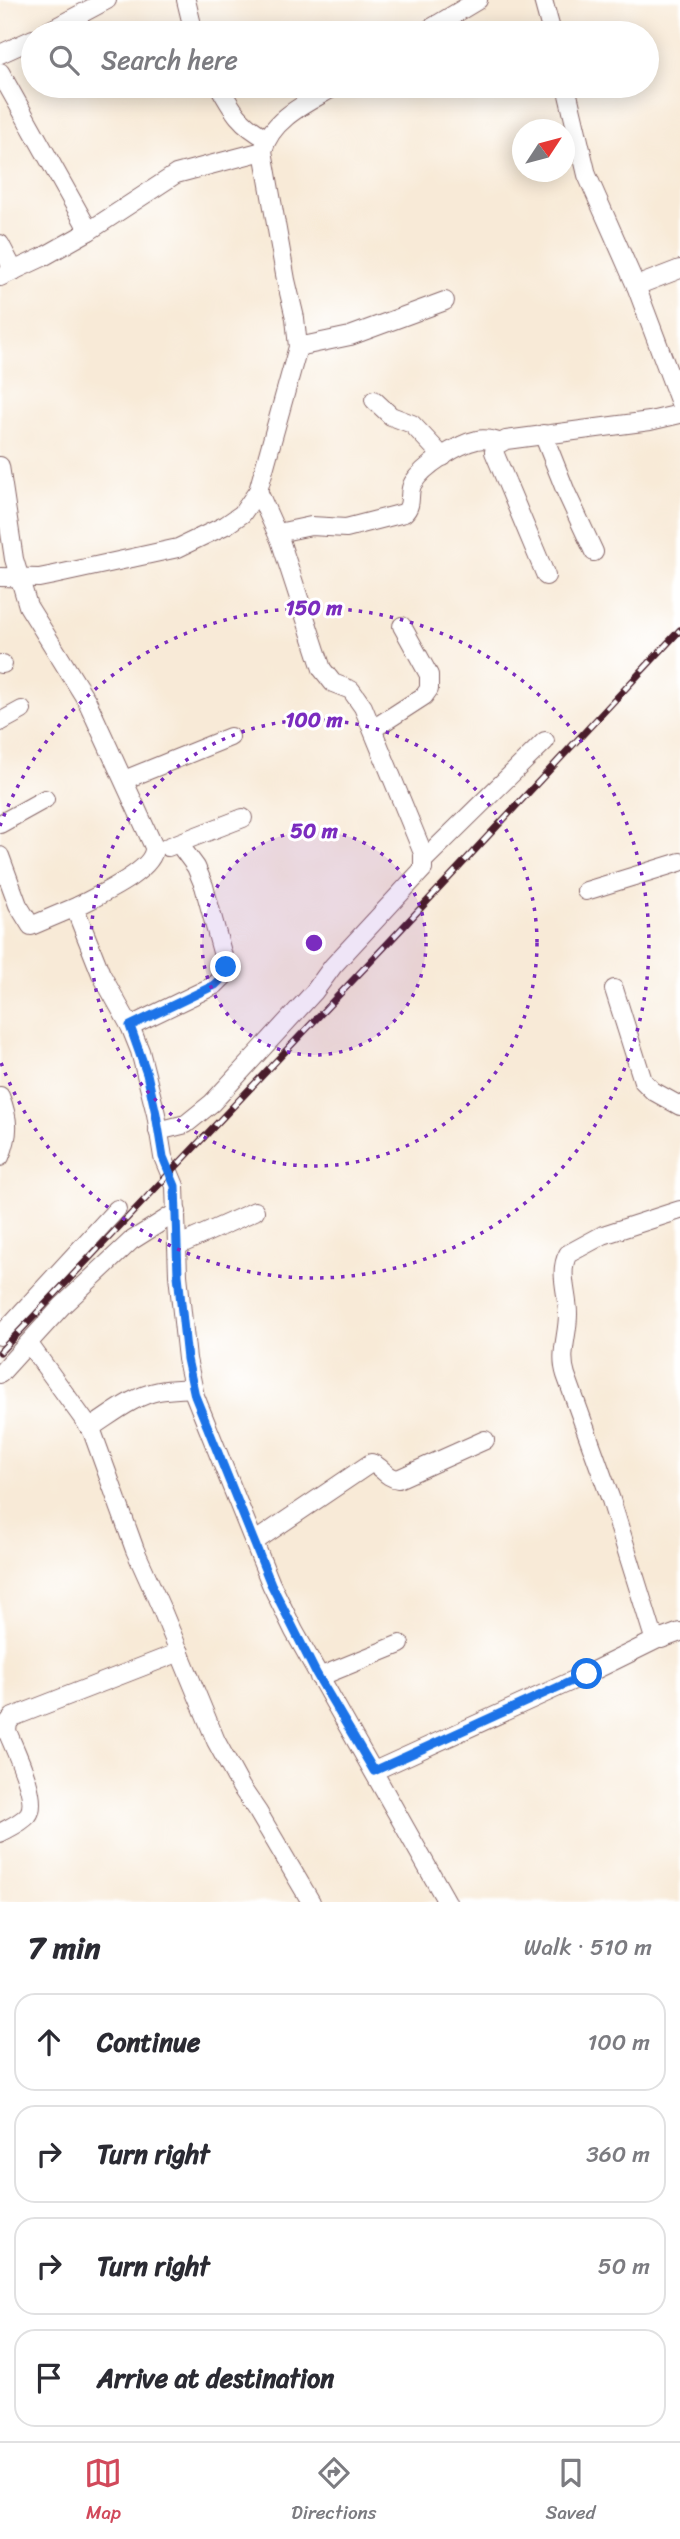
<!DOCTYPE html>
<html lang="en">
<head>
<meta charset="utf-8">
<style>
  :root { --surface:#fff; --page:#f7f7f7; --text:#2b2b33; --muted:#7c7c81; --line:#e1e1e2; --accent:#d1495b }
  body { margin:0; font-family:Sriracha,sans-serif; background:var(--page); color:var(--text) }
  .compass { position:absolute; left:512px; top:119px; width:63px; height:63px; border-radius:50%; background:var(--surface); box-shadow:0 4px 18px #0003; rotate:54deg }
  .stop { position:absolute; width:21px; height:21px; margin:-16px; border:5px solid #1a73e8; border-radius:50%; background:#fff }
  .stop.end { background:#1a73e8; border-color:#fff; box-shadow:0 2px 7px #0008 }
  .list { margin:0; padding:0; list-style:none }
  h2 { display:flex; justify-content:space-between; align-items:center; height:91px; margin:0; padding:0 28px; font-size:30px }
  h2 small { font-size:23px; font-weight:400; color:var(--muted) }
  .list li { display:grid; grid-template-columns:46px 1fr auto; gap:21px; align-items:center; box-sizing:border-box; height:98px; margin:0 14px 14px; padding:0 14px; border:2px solid var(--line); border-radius:21px }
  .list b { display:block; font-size:26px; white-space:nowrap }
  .list em { font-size:23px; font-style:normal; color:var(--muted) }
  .icon { flex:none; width:38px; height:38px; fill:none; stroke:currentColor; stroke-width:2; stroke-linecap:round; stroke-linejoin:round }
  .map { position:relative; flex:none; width:680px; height:1902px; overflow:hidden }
  .search { position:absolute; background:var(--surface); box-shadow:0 4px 18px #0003; left:21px; right:21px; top:21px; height:77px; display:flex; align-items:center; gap:18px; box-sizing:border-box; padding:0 24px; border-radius:38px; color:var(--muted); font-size:26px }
  .sheet { height:539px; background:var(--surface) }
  nav { display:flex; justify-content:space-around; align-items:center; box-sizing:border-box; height:98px; border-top:2px solid var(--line); background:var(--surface); font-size:19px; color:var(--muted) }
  nav a { display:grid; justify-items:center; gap:4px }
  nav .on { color:var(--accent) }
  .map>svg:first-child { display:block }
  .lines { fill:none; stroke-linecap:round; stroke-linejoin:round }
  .minor-casing { stroke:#876667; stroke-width:20 }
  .minor { stroke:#fff; stroke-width:18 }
  .rail-casing { stroke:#4a1f2b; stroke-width:7 }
  .rail { stroke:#fff; stroke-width:4.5; stroke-dasharray:13; stroke-linecap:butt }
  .route { stroke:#1a73e8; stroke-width:9 }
  .ring { fill:none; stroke:#7b2cbf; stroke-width:3.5; stroke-dasharray:3.5 7 }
  .centre { fill:#7b2cbf; stroke:#fff; stroke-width:3.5 }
  .ring-label { font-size:21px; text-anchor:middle; font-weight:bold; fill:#7b2cbf; stroke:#fff; stroke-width:6; stroke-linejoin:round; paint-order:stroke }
</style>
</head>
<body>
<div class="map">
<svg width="680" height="1902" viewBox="0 0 680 1902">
  <rect width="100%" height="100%" fill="#fff"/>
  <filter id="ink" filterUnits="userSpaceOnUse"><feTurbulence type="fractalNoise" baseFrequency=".0143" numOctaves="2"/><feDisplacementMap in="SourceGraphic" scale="14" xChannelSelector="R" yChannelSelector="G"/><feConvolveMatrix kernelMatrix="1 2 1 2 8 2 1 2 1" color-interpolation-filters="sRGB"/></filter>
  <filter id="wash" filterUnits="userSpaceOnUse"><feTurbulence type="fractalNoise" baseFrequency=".00686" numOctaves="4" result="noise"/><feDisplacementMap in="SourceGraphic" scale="28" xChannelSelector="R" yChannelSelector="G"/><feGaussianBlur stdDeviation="1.57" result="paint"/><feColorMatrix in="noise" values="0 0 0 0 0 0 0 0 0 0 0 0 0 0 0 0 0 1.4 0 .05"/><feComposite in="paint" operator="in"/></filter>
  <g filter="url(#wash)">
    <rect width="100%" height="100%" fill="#f8ead7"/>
  </g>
  <g filter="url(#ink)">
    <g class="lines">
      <g class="minor-casing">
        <g id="minor">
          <path d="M186,0l8,33"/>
          <path d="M543,0l9,33"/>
          <path d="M45,33l62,-33"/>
          <path d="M423,33l55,-33"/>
          <path d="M0,54l33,-15"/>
          <path d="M0,72l89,159"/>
          <path d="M219,86c14,25 21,38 47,52"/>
          <path d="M566,86l21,89 49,111 44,117"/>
          <path d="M0,244l14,27"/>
          <path d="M0,277l43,-20 46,-26 87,-57 87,-23"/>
          <path d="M636,286l44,-17"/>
          <path d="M298,347l52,-11 95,-35"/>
          <path d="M374,400l17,16 21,8 31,33"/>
          <path d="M543,434l23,58 28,60"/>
          <path d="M0,466l14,93 14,47 59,95 67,146c2,23 -57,49 -76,59l-2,5 25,63 29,52 10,25 16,63 7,43 12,29 3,89 9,84 8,37 76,188 23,47 153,271"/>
          <path d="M278,533l33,-7 35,2 58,-15c10,-9 3,-20 9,-30 10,-17 45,-39 64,-43 7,-2 14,0 22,2"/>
          <path d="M546,576l-52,-124 1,-6 11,-6 144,-19 30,-7"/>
          <path d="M0,577l39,1 15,-3 124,-27 48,-23 16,-11 16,-23 40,-144 -3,-29 -9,-38 -23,-129c8,-33 46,-49 73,-65"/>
          <path d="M0,664h3"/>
          <path d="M0,722l22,-12"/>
          <path d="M373,729l51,-33 5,-7v-14l-27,-49"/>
          <path d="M124,780l106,-43"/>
          <path d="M0,824l45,-25"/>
          <path d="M168,847l75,-29"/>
          <path d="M0,856l18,49 13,21 47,-20"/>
          <path d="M424,860l121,-119"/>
          <path d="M586,891l94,-29"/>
          <path d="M614,989l29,92 10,10 27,15"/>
          <path d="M130,1026l85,-41 10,-10 1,-8 -22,-81 -8,-19 -17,-23"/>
          <path d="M0,1096c9,23 10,38 0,61"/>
          <path d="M158,1131l28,-7 26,-21 102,-111 19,-26 90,-97v-16l-60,-146 -12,-17 -18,-7 -11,-14 -42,-129 -22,-49"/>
          <path d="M680,1210l-77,25 -35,19c-10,18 0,40 0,60 0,22 -9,40 -2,61l45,125 42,135 8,4 19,-7"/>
          <path d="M177,1246l78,-35"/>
          <path d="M0,1336l117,-127"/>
          <path d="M29,1344l63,87 43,119 27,60 54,131 25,46 17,25 53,90"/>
          <path d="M0,1374l62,-68 69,-65 46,-29"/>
          <path d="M90,1428c21,-13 43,-32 69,-37 11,-2 23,-2 34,-3"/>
          <path d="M254,1542l117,-79c11,3 15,15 27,16l87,-39"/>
          <path d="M319,1677l81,-33"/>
          <path d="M374,1771l213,-97 71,-35"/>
          <path d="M0,1833c9,-5 21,-10 28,-18 12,-15 -14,-67 -21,-84l1,-8 5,-6 167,-65"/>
        </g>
      </g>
      <use href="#minor" class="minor"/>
      <g class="rail-casing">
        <path id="rail" d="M0,1352l391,-412 289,-310"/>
      </g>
      <use href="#rail" class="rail"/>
    </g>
  </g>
  <g class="lines" filter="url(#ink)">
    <path class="route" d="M226,967l-1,8 -10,10 -85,41 17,48 9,40 7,43 12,29 3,89 9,84 8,37 76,188 45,89 58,98 213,-97"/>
  </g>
  <circle cx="314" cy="943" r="112" fill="#7b2cbf" fill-opacity=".12"/>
  <g class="ring">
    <circle cx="314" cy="943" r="112"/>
    <circle cx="314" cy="943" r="223"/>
    <path d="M0 826A335 335 0 1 1 0 1060"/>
  </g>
  <circle cx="314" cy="943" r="10" class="centre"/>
  <g class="ring-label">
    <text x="314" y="615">150 m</text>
    <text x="314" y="727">100 m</text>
    <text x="314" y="838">50 m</text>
  </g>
</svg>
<svg class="compass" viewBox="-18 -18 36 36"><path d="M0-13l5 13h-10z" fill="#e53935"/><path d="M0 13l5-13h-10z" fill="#7c7c81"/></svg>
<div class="stop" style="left:587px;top:1674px"></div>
<div class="stop end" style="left:226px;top:967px"></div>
<div class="search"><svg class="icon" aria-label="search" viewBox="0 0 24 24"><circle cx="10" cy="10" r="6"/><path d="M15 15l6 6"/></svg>Search here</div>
</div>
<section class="sheet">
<h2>7 min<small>Walk · 510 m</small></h2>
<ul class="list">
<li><svg class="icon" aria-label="ahead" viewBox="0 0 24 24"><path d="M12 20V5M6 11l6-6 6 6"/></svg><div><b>Continue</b></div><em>100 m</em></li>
<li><svg class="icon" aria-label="right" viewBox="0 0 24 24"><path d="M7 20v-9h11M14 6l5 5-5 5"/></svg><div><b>Turn right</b></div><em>360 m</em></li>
<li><svg class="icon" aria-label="right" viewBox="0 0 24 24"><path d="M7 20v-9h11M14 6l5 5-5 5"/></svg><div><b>Turn right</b></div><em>50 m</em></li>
<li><svg class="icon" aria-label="arrive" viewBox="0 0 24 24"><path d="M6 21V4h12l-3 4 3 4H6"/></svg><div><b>Arrive at destination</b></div></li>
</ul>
</section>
<nav>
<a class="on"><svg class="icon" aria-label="map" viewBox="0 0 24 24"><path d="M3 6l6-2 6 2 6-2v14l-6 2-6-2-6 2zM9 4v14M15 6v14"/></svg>Map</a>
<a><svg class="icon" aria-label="directions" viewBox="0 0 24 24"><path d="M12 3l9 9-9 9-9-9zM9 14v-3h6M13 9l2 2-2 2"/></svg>Directions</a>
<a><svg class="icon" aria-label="saved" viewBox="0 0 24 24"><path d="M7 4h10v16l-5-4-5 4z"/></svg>Saved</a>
</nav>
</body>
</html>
